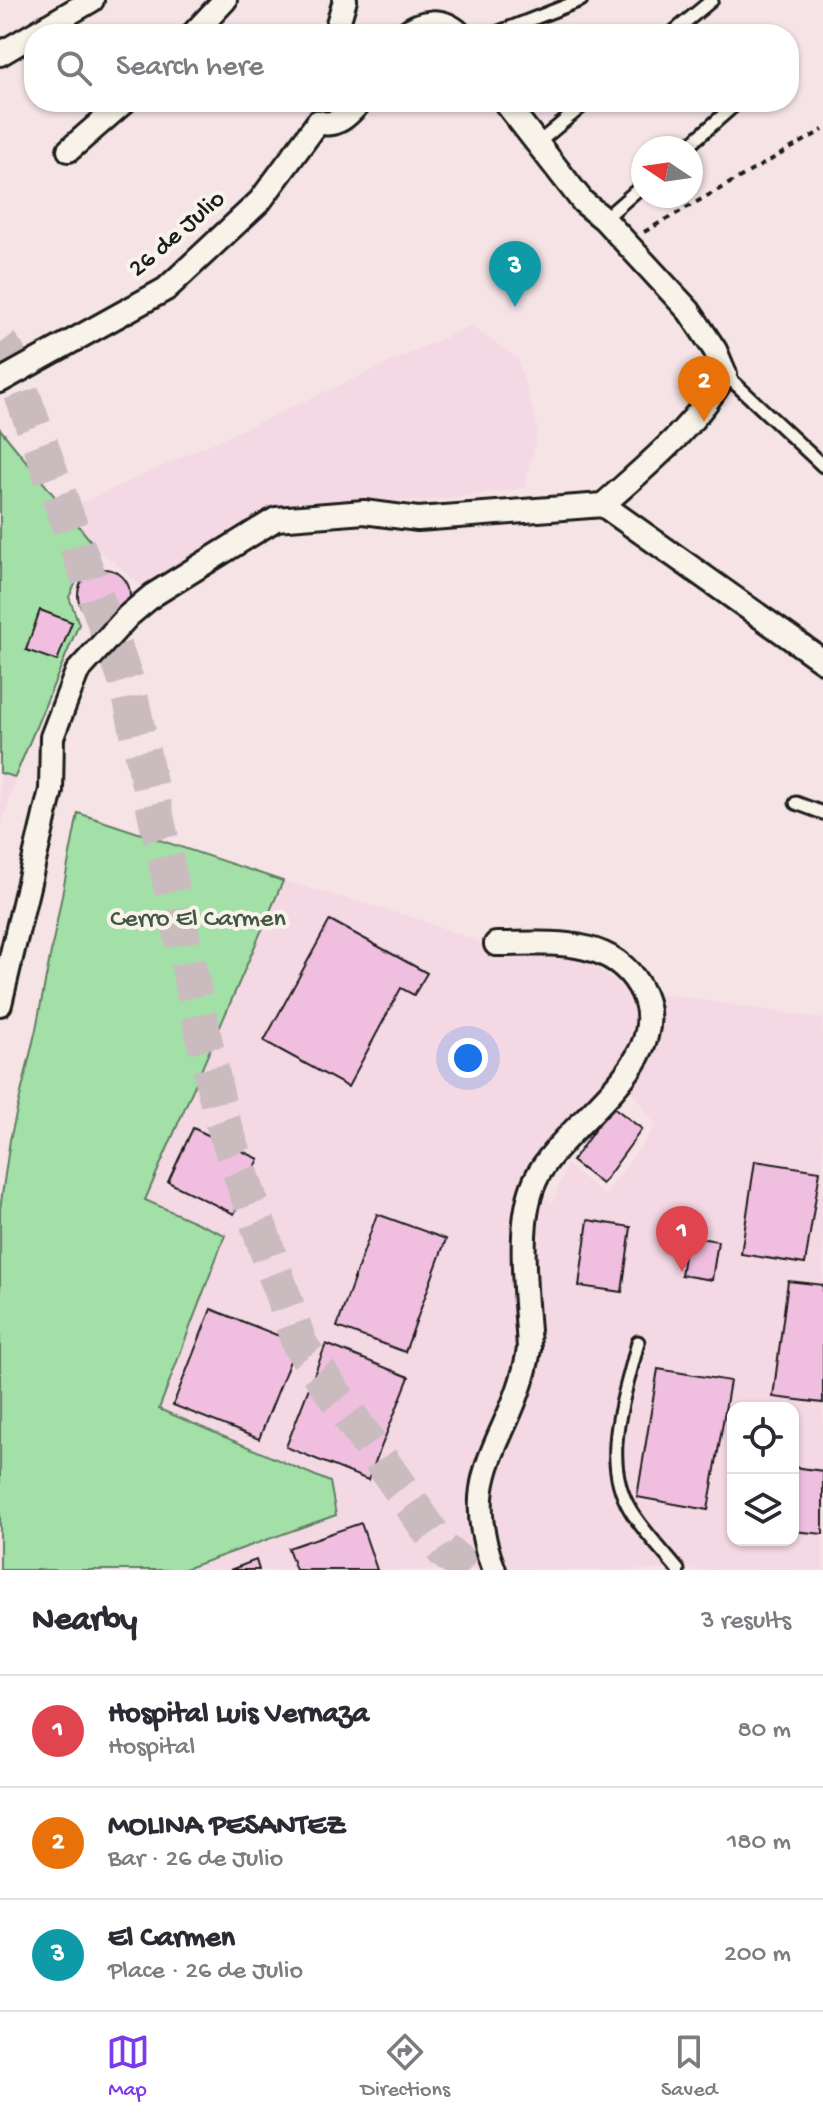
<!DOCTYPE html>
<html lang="en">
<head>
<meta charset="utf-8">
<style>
  :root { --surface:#fff; --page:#f2f2f3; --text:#2b2b33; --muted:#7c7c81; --line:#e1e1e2; --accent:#7c3aed }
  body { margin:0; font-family:"Gochi Hand",sans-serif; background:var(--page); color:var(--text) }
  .controls { position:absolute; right:24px; bottom:24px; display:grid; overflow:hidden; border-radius:16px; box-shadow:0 2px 6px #0004 }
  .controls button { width:72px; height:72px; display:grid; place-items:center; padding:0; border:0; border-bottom:2px solid var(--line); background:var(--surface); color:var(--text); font:40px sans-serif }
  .compass { position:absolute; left:631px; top:136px; width:72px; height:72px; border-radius:50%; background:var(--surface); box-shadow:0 2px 6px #0004; rotate:283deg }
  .you { position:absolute; left:468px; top:1058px; width:28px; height:28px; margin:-20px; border:6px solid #fff; border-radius:50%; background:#1a73e8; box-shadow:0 0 0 12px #1a73e833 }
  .badge { display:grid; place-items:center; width:52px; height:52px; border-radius:50%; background:var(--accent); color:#fff; font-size:26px; font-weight:700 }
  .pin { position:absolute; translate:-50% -66px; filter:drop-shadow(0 2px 4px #0008) }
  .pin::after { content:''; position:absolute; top:42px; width:28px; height:24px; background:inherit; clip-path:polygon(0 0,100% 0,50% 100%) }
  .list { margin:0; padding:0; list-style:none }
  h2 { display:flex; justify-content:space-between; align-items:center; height:104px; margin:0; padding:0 32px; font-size:34px }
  h2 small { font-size:26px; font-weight:400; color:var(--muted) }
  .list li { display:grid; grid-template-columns:52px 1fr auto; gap:24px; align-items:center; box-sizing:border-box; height:112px; padding:0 32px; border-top:2px solid var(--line) }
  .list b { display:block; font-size:30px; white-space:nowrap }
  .list p { margin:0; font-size:26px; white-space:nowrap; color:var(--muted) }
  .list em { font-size:26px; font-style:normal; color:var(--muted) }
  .icon { flex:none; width:44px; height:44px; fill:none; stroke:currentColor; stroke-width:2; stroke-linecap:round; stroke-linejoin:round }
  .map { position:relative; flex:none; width:823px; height:1570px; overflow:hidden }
  .search { position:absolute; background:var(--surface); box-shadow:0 2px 6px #0004; left:24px; right:24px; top:24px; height:88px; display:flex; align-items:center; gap:20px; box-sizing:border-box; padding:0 28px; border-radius:32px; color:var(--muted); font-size:30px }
  .sheet { height:440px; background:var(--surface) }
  nav { display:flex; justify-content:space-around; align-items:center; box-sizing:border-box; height:112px; border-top:2px solid var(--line); background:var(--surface); font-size:22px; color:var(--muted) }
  nav a { display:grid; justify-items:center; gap:4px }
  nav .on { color:var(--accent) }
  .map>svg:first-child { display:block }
  .built { fill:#f4d8e4; fill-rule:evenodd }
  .green { fill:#a2e0a7; stroke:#5f7e62; stroke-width:2 }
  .building { fill:#f0bfe0; stroke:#1c1c1c; stroke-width:2 }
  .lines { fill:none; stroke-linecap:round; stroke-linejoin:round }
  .primary-tunnel { stroke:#cabbbe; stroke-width:36; stroke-dasharray:36 18; stroke-linecap:butt }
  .service-casing { stroke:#1c1c1c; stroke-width:17 }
  .minor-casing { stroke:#1c1c1c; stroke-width:28 }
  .path { stroke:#1c1c1c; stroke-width:4; stroke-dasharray:6 6; stroke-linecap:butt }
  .service { stroke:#f7f3e8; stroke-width:11 }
  .minor { stroke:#f7f3e8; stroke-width:22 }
  .labels { text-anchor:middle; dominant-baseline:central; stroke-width:8; stroke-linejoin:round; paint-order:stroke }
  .street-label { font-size:26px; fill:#1c1c1c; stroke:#f7f3e8 }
  .park-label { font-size:26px; fill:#445746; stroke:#f7f3e8 }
</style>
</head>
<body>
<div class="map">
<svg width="823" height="1570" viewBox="0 0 823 1570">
  <rect width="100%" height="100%" fill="#f5e3e6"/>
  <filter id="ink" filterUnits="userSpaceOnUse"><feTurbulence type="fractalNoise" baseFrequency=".0125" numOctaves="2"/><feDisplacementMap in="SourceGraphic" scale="16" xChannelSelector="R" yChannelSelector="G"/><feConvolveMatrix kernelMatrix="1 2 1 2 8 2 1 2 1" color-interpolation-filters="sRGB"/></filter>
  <g filter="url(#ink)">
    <g class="built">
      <path d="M470,326l47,32 21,71 -14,59 -100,13h-118l-32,6 -129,82 -51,-44 -28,-35z"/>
      <path d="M0,773l15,4 -15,54z"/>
      <path d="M283,881l135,38 100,38 50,1 20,4 37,26 198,31v551h-640l152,-55 -5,-34 -171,-72 66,-174 -81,-35zM619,1073l37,53 -51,69 -38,-30 -14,38 -29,-21zM733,1408h60v132h-60z"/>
    </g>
    <g class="green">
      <path d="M0,429l94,116 -25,52 10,27 -64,153 -15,-4z"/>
      <path d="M78,813l205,68 -138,319 80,35 -66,174 171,73 6,33 -154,55h-182v-361l10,-69 26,-111z"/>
    </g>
    <g class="building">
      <circle cx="104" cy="595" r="26"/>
      <path d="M40,610l32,12 -15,39 -31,-11z"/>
      <path d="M330,920l97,53 -13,22 -13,-7 -53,99 -84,-46z"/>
      <path d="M612,1106l30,23 -40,55 -30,-23z"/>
      <path d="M193,1128l66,31 -25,55 -66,-32z"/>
      <path d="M755,1161l65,10 -15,93 -64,-10z"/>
      <path d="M377,1214l69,25 -41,113 -68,-25z"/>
      <path d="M588,1220l43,7 -9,65 -43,-6z"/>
      <path d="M687,1236l31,5 -6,39 -31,-5z"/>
      <path d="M788,1281l35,4v118l-50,-6z"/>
      <path d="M211,1309l86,34 -38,96 -86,-34z"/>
      <path d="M326,1344l83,33 -41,103 -82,-33z"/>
      <path d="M658,1369l72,12 -22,129 -71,-13z"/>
      <path d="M793,1467l30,4v63l-30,-3z"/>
      <path d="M361,1523l16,47h-81l-8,-22z"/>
      <path d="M256,1560l3,10h-29z"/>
    </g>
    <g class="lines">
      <path class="primary-tunnel" d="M0,344l7,9 121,333 93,431 79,228 144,206 25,19"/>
      <g class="service-casing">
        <g id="service">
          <path d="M494,34l87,-34"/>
          <path d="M671,34l41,-34"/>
          <path d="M538,143l49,-41"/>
          <path d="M686,148l52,-46"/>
          <path d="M604,219l39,-34"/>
          <path d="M725,374l98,92"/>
          <path d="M796,803l27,10"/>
          <path d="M638,1342c-13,55 -39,117 -7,169 13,21 32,40 47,59"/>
        </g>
      </g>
      <g class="minor-casing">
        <g id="minor">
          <path d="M193,34l32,-34"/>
          <path d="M335,34l10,-34"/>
          <path d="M404,34c17,-14 39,-17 56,0"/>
          <path d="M0,54l92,-54"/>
          <path d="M505,102l78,100 21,17 85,92 26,39 10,24c-30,53 -78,91 -122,131"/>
          <path d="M69,150l55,-48"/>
          <path d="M0,381l166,-92 94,-88 58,-79c19,6 30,-7 42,-20"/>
          <path d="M0,1004l51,-214 1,-53 25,-65 51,-56 25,-21 123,-76 88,-7 54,7 185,-14 220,156"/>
          <path d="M494,1570c-40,-102 21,-131 35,-221 -2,-50 -14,-123 6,-168 26,-59 148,-120 104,-195 -29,-51 -93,-42 -143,-42"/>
        </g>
      </g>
      <path class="path" d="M644,232l179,-102"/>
      <use href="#service" class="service"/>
      <use href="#minor" class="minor"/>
    </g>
  </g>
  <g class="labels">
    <g class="street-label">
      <text transform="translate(178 235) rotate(-41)">26 de Julio</text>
    </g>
    <g class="park-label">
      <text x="198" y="920">Cerro El Carmen</text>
    </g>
  </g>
</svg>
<div class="controls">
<button><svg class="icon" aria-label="locate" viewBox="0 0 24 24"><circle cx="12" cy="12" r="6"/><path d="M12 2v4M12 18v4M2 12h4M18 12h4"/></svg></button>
<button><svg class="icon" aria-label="layers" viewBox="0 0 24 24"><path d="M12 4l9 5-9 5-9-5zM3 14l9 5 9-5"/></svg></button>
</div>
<svg class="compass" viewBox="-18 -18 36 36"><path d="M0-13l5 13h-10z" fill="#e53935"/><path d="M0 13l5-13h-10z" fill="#7c7c81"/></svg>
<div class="you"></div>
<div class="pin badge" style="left:682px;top:1272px;background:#e0444e">1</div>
<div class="pin badge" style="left:704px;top:422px;background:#e8710a">2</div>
<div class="pin badge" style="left:515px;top:307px;background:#0f9aa8">3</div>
<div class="search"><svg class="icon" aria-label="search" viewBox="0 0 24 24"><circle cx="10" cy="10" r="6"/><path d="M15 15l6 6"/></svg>Search here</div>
</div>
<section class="sheet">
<h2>Nearby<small>3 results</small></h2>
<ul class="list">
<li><span class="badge" style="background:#e0444e">1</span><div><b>Hospital Luis Vernaza</b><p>Hospital</p></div><em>80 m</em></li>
<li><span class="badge" style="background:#e8710a">2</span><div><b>MOLINA PESANTEZ</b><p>Bar · 26 de Julio</p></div><em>180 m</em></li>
<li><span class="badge" style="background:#0f9aa8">3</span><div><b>El Carmen</b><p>Place · 26 de Julio</p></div><em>200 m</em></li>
</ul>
</section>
<nav>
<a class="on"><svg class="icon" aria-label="map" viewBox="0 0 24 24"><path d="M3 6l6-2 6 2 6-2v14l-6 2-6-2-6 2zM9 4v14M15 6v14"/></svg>Map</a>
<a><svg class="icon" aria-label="directions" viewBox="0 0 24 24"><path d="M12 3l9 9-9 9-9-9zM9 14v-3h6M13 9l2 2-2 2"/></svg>Directions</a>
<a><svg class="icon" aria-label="saved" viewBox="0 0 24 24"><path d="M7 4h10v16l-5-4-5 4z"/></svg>Saved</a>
</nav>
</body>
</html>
